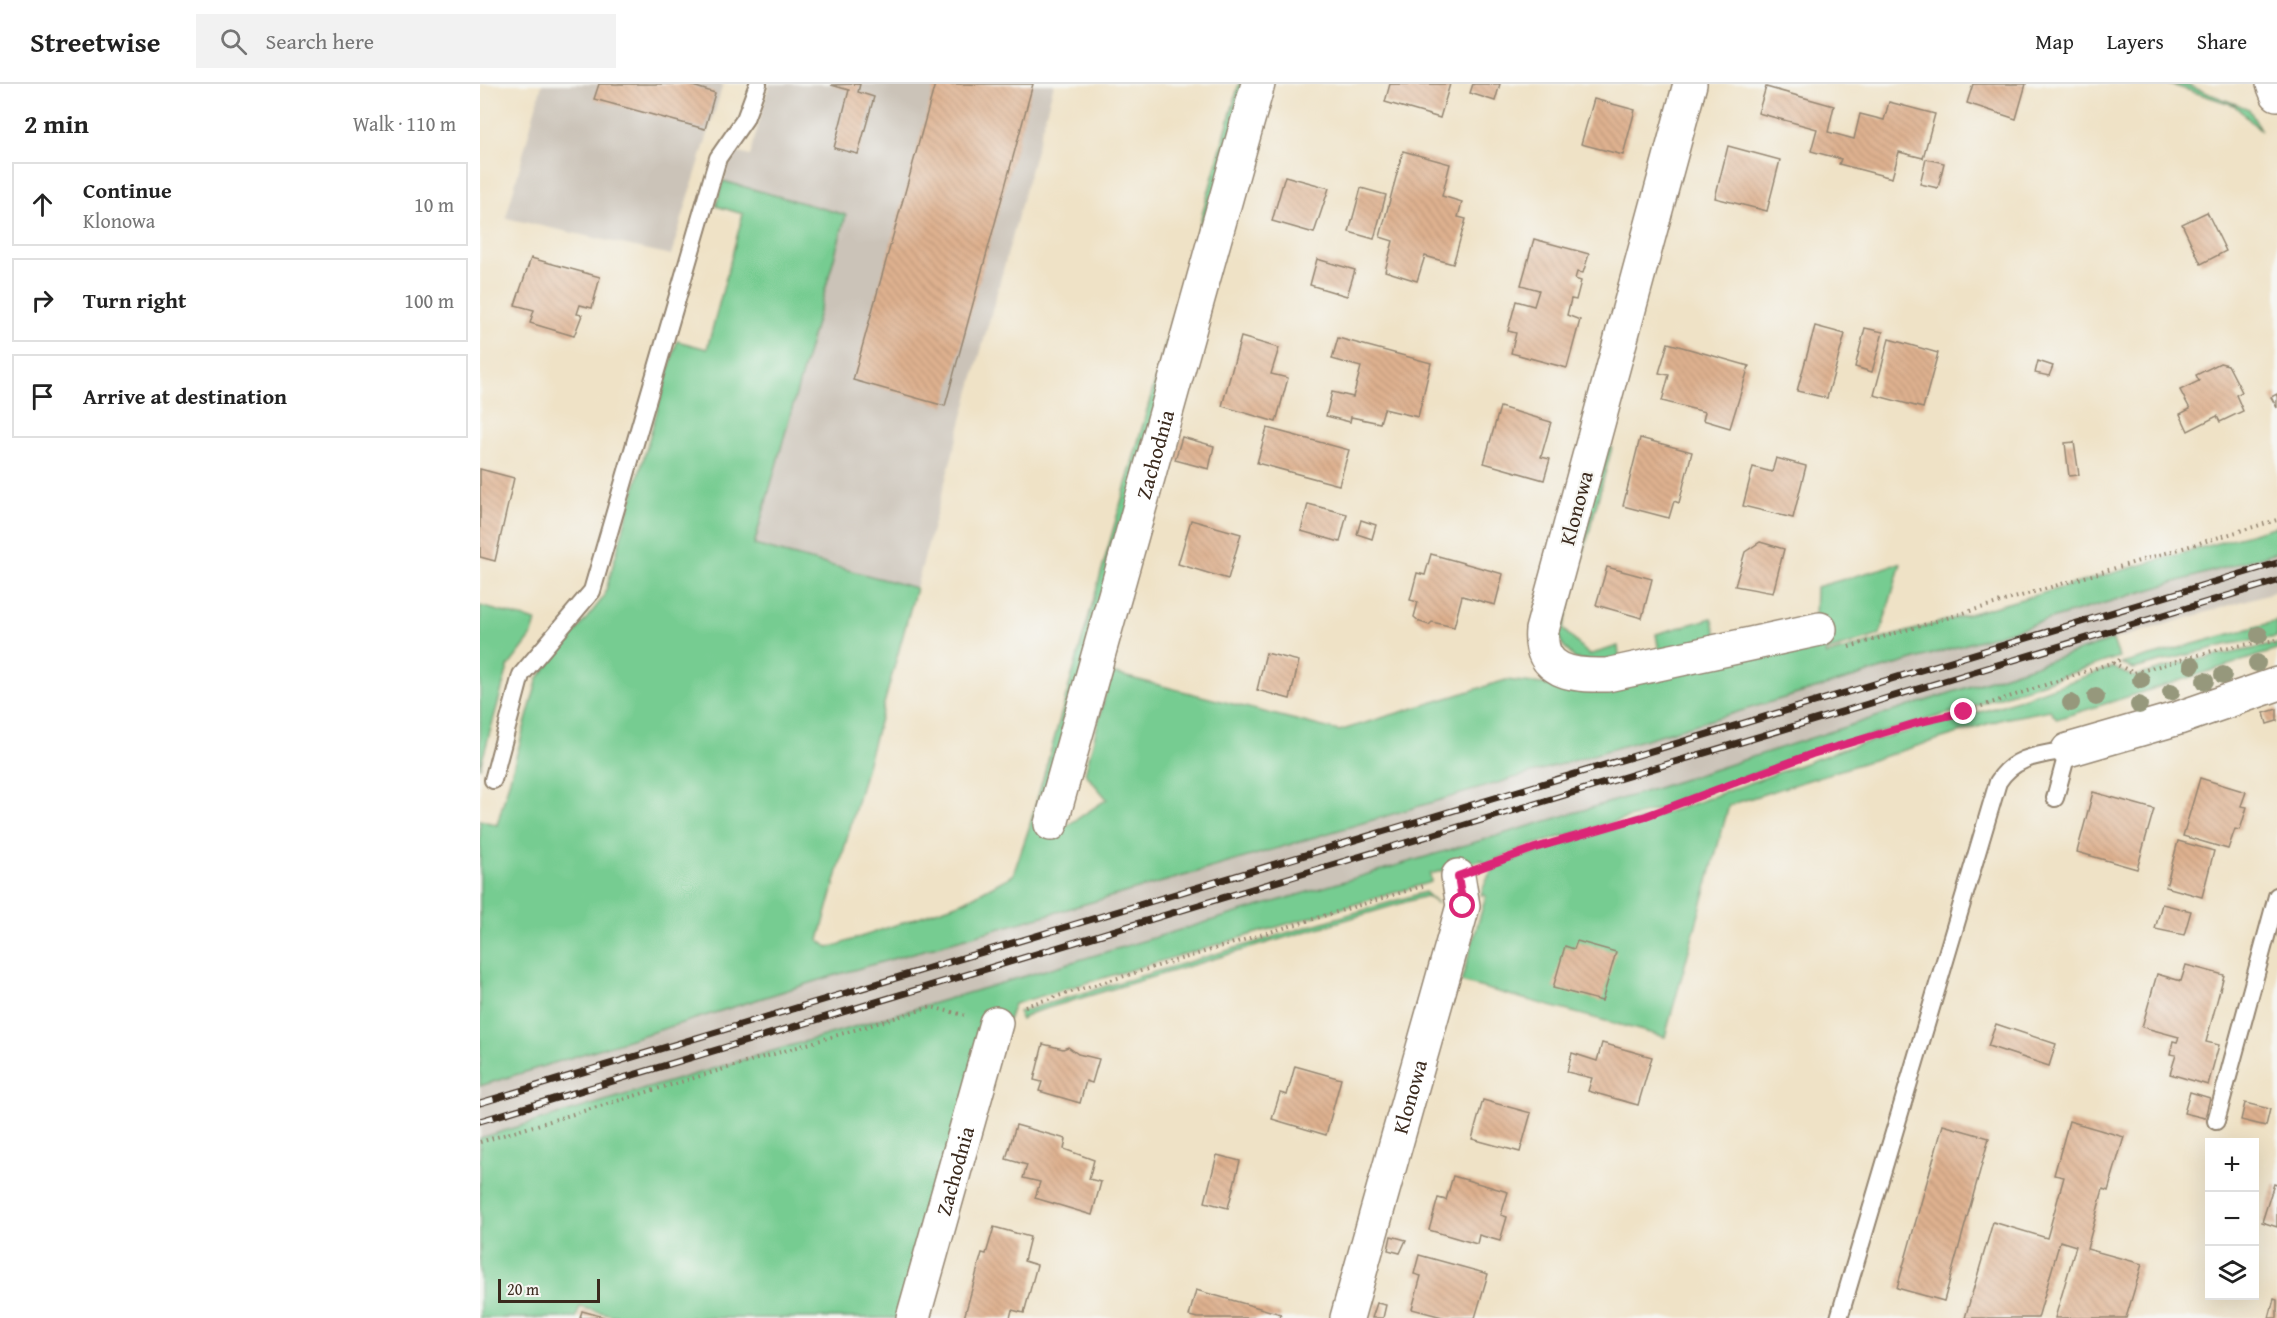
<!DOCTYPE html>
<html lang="en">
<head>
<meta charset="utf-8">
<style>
  :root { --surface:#fff; --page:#f2f2f2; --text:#222; --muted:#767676; --line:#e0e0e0 }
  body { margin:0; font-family:"Gentium Book Plus",serif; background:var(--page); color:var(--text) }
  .controls { position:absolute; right:18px; bottom:18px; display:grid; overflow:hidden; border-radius:0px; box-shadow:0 6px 24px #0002 }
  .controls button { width:54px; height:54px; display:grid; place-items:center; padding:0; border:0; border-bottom:2px solid var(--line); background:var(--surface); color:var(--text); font:30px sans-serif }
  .scale { position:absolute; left:18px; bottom:15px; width:102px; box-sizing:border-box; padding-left:6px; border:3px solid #3b2a1e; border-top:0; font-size:16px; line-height:21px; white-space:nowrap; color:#3b2a1e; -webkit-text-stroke:4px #f6f6f2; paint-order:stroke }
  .stop { position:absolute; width:18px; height:18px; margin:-14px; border:4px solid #db2777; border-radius:50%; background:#fff }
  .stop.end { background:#db2777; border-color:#fff; box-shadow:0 2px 6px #0008 }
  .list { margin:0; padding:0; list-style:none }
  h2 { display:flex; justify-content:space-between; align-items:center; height:78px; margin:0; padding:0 24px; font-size:26px }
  h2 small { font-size:20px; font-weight:400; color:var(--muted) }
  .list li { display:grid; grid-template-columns:39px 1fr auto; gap:18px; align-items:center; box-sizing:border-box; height:84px; margin:0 12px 12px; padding:0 12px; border:2px solid var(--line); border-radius:0px }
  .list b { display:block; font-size:22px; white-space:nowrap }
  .list p { margin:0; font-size:20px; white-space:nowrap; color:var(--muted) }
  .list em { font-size:20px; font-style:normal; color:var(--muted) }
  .icon { flex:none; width:33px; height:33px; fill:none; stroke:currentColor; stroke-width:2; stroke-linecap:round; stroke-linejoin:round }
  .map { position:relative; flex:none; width:1797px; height:1234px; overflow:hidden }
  header { display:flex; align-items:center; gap:36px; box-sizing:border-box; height:84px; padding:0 30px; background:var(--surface); border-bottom:2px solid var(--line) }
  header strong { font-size:28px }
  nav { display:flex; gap:33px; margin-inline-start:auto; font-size:21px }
  .search { width:420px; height:54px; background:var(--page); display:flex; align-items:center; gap:15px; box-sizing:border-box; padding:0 21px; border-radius:0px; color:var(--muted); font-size:22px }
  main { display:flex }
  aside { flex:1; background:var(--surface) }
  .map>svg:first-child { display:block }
  .industrial { fill:#cbc3b8 }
  .green { fill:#76cc91; stroke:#587b58; stroke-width:1.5 }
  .building { fill:url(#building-back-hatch) }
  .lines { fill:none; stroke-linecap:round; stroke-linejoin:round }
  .service-casing { stroke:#958672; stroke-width:20 }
  .minor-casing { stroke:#958672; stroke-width:36 }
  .tertiary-casing { stroke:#958672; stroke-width:36 }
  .path { stroke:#958672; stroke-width:4; stroke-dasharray:1.5 4.5; stroke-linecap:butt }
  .service { stroke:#fff; stroke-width:16 }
  .minor { stroke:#fff; stroke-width:33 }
  .tertiary { stroke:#fff; stroke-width:33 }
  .rail-casing { stroke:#3b2a1e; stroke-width:7 }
  .rail { stroke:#f6f6f2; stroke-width:4.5; stroke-dasharray:14; stroke-linecap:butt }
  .tree { fill:#96987c }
  .route { stroke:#db2777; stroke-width:8 }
  .labels { text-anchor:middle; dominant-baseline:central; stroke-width:4.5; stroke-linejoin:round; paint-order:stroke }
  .street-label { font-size:21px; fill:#3b2a1e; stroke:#f6f6f2 }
</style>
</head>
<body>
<header>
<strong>Streetwise</strong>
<div class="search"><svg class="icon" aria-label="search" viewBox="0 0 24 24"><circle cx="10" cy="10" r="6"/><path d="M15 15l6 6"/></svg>Search here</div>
<nav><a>Map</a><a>Layers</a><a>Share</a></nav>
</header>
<main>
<aside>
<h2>2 min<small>Walk · 110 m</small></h2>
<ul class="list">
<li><svg class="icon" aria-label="ahead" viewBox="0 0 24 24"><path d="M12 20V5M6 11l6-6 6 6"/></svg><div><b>Continue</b><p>Klonowa</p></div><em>10 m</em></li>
<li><svg class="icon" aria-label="right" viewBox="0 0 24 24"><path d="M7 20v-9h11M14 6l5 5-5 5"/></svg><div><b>Turn right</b></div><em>100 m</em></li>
<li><svg class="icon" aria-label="arrive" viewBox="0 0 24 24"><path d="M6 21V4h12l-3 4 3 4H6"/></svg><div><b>Arrive at destination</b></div></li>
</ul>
</aside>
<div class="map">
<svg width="1797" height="1234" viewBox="0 0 1797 1234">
  <defs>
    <pattern id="building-back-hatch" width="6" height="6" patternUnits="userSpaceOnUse" patternTransform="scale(1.5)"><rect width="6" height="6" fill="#deb18f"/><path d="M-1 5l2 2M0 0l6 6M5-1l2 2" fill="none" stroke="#bf987b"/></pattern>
  </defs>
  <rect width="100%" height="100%" fill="#f6f6f2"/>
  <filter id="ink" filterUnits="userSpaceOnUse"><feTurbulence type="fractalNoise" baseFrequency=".0167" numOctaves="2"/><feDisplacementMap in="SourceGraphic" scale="12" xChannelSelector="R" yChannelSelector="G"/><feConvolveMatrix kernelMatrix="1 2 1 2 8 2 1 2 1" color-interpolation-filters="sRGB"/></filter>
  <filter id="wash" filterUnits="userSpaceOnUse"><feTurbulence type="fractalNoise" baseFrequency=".008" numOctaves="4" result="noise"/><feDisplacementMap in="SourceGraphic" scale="24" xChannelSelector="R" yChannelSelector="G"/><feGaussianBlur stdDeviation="1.35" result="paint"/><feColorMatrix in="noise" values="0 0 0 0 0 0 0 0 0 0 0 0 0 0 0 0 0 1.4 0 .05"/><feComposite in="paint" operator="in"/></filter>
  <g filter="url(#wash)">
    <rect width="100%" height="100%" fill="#efe2c6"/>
    <g class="industrial">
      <path d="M62,0h181l-52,171 -165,-37z"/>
      <path d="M289,0h285l-138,504 -163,-42 93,-330 -123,-35 9,-30 18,5z"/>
      <path d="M1797,468v39l-164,49 -459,149 -1174,349v-52l356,-111z"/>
    </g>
    <g class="green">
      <path d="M759,0h8l-191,749 51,-34 -22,-26 26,-100 228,58 167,-51 81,9 234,-51 5,17 451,-129v26l-1090,323 -351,100 -356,111v-266l17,5 41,-147 66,-81 73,-256 30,8 36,-135 -27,-8 7,-25 123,34 -92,330 162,43 -97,352 10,8 136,-47 48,-26 16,-47z"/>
      <path d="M1689,0h15l65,25 12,22 -27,-26z"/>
      <path d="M1132,363l-49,182 26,26 29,-9 2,19 -45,-6 -13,-15 -6,-17 46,-178z"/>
      <path d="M1421,479l-21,72 -53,16 -7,-30h-5l1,-34z"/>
      <path d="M0,522l56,15 -5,16 -23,30 -28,101z"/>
      <path d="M1232,534l8,26 -60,13 -4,-23z"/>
      <path d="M1797,537v16l-48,7 -95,25 -13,-5z"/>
      <path d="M1633,556l6,17 -151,51 -163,46 -138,53 -138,39 -44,18 -2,-4 -53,14 1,8 -417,122 -116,314h-275l-43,-11 -4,11h-96v-180l1174,-349z"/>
      <path d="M1797,560v6l-220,69 -7,-9 -47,9 -274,86 -64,232 -204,-55 25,-86 -5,-1c8,-27 12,-27 37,-37l172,-53 156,-57 145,-39 121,-42 21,10 53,-15z"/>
      <path d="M945,808l13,12 -12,-8 -395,117 -10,7 -2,-8z"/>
    </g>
    <g id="blocks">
      <g class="building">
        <path d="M119,0h95l-1,2 22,7 -10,36 -111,-30z"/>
        <path d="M380,0l-2,8 16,5 -16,57 -24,-6 15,-58 -18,-5z"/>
        <path d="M455,0h98l-88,322 -92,-26z"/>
        <path d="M910,0h60l-10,34 -55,-16z"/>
        <path d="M993,0h27l-5,17 -25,-8z"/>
        <path d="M1493,0h53l-10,35 -49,-16z"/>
        <path d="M1286,3l68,19 -6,26 26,7 6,-25 24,6 5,-18 46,12 -12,44 -24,-6 -7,26 -53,-14 2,-5 -30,-8 6,-22 -59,-16z"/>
        <path d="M1114,15l41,11 -12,45 -42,-11z"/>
        <path d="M1248,62l52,14 -13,51 -52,-13z"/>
        <path d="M923,67l47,13 -8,32 20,6 -4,15 8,2 -13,45 -28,-8 -8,25 -32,-10 8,-30 -13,-4z"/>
        <path d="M1446,75l18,4 -6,25 -18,-4z"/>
        <path d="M805,92l44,12 -15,45 -42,-12z"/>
        <path d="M881,104l25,7 -12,44 -25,-7z"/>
        <path d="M1727,128l19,39 -25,13 -19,-40z"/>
        <path d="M1054,155l55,15 -6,19 -6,-1 -2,7 6,2 -5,19 -5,-1 -4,16 13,5 -13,48 -56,-15 5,-20 -8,-2 8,-30 18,5 5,-16 -18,-5z"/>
        <path d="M51,174l69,19 -8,31 -12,-3 -3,9 5,1 -8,21 -44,-13 4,-13 -19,-5z"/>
        <path d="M837,175l38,11 -8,26 -37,-11z"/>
        <path d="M1335,242l30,8 -18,64 -30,-7z"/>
        <path d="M1385,244l18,4 -11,40 -17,-5z"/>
        <path d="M761,253l38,11 -8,26 17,4 -12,44 -54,-16z"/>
        <path d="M858,254l93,25 -13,54 -34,-8 -4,14 -29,-6 -1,5 -24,-6 6,-24 21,5 8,-30 -29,-8z"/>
        <path d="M1409,255l49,14 -15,55 -49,-13z"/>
        <path d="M1188,259l81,23 -19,62 -27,-8 2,-8 -43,-11 7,-26 -10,-2z"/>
        <path d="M1558,277l15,5 -4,10 -14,-3z"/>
        <path d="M1740,279l8,2 14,27 -6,3 7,16 -23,11 -3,-6 -29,15 -8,-17 10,-5 -10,-19 19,-9 -3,-6z"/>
        <path d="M1797,310v14l-6,-11z"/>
        <path d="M1020,323l51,15 -10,35 9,2 -6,21 -60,-17z"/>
        <path d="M787,344l82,22 -10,35 -82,-22z"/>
        <path d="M702,353l32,9 -5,23 -34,-9z"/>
        <path d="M1160,354l52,14 -13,51 -5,-2 -5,17 -46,-12z"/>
        <path d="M1594,358l5,33 -10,1 -4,-33z"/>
        <path d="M1296,374l30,8 -13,52 -50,-12 10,-39 19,5z"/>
        <path d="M0,385l34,9 -19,83 -15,-4z"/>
        <path d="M828,420l39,10 -7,28 -39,-11z"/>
        <path d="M711,436l50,14 -13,45 -50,-15z"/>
        <path d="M881,436l15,5 -4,14 -15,-5z"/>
        <path d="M1280,458l24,7 -11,44 -38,-7 10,-34z"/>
        <path d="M951,470l72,20 -8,31 -33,-9 -8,31 -22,-5 -3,3 -9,-3 -6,-5 4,-15 -8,-2 7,-27 8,2z"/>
        <path d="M1127,483l45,12 -10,39 -46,-13z"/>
        <path d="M786,569l33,8 -9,38 -33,-9z"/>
        <path d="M1797,625v12l-10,3 -3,-11z"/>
        <path d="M1720,694l46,14 -5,14 6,1 -7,23 -5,-1 -7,20 -45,-13z"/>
        <path d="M1613,708l61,17 -17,60 -60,-17z"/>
        <path d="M1698,757l36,10 -12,46 -36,-10z"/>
        <path d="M1682,820l29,7 -7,24 -29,-6z"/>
        <path d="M1097,857l39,11 -14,49 -49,-13 12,-42 9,3z"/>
        <path d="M1706,881l38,10 -18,67 13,3 -11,40 -38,-11 6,-19 -6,-1 3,-13 4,1 2,-5 -37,-10 15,-53 24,7z"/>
        <path d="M1516,940l60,20 -7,22 -61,-20z"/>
        <path d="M1122,959l50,14 -14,48 -50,-14 4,-13 -25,-6 5,-19 25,8z"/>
        <path d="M563,960l20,5 5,-2 10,7 21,5 -7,24 -6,-2 -6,22 -41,-12 3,-9 -8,-2z"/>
        <path d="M815,982l46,13 -15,56 -54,-16 8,-26 7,2z"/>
        <path d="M1710,1008l20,6 -5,20 -21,-5z"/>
        <path d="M1003,1016l48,13 -11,39 -48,-13z"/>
        <path d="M1765,1019l25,6 -4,17 -25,-6z"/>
        <path d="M1589,1037l55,16 -16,54 -5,-2 -16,60 55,15 -16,54h-71l21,-72 -16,-5 -22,77h-73l28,-96 54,16 17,-61 -10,-2z"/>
        <path d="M536,1041l50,14 -2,10 30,11 -5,19 12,3 -9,33 -57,-17 5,-16 -17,-4 4,-13 -21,-6z"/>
        <path d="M1463,1041l46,13 -45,163 -47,-13z"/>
        <path d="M737,1071l23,6 -12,47 -23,-6z"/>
        <path d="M973,1092l55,16 -7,23 6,2 -7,24 -21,-6 -2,9 -48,-14 9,-32 8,2z"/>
        <path d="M1794,1100l3,1v42l-15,-5z"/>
        <path d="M514,1143l36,10 -6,24 13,4 -13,48 -12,-3 -2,8h-46l18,-65 4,1z"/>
        <path d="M911,1152l15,4 -6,13 -12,-3z"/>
        <path d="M939,1171l69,19 -13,44h-29l-34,-9 9,-33 -7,-2z"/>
        <path d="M716,1206l85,24 -1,4h-82l-9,-2z"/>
        <path d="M1794,1215l3,1v18h-8z"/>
        <path d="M897,1219l9,2 -3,13h-11z"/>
        <path d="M102,1227l22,6v1h-24z"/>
      </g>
    </g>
  </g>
  <g filter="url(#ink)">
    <use href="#blocks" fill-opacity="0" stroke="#958672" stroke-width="1.5"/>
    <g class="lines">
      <g class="service-casing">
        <g id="service">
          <path d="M13,696l28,-105 71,-84 126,-433 27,-39 13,-35"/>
          <path d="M1736,1037l61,-225"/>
          <path d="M1359,1234l159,-536c16,-26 42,-27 70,-32l-13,48"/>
        </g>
      </g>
      <g class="minor-casing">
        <g id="minor">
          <path d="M1210,0l-148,546c-4,43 31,46 65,45l213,-46"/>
          <path d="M1588,666l111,-32 98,-34"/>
          <path id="s1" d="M571,740l207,-740"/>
          <path id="s2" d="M433,1234l83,-295"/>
          <path id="s3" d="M867,1234l116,-412 -5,-30"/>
        </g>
      </g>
      <g class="tertiary-casing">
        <path id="tertiary" d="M1793,0l4,10"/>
      </g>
      <g class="path">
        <path d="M1369,563l428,-127"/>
        <path d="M1633,579l21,10 89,-25 54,-8"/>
        <path d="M1011,781l44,-17 111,-32 166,-62 108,-32 44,-10 156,-52"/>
        <path d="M545,922l401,-121"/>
        <path d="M0,1058l451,-135 33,8"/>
      </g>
      <use href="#service" class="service"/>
      <use href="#minor" class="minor"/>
      <use href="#tertiary" class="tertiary"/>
      <g class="rail-casing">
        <g id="rail">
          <path d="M0,1019l1797,-540"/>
          <path d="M0,1037l1797,-540"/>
        </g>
      </g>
      <use href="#rail" class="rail"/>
    </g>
    <g class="tree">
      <circle cx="1779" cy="551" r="9"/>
      <circle cx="1777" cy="579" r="9"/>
      <circle cx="1712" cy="581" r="9"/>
      <circle cx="1743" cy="591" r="9"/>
      <circle cx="1661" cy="596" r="9"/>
      <circle cx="1725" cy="597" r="9"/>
      <circle cx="1691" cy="608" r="9"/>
      <circle cx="1616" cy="613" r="9"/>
      <circle cx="1591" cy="619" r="9"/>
      <circle cx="1659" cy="621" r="9"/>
    </g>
  </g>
  <g class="lines" filter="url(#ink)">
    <path class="route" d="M983,822l-5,-30 77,-28 111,-32 166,-62 108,-32 44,-10"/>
  </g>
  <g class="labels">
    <g class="street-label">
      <text stroke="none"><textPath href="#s1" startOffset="384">Zachodnia</textPath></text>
      <text transform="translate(1096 424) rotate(-75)">Klonowa</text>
      <text stroke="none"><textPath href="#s3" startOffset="230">Klonowa</textPath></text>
      <text stroke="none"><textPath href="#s2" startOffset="153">Zachodnia</textPath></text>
    </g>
  </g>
</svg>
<div class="controls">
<button>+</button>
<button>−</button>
<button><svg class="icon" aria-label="layers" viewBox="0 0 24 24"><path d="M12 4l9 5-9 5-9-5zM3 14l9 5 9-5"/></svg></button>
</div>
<div class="scale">20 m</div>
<div class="stop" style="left:983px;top:822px"></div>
<div class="stop end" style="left:1484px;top:628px"></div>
</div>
</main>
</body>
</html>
